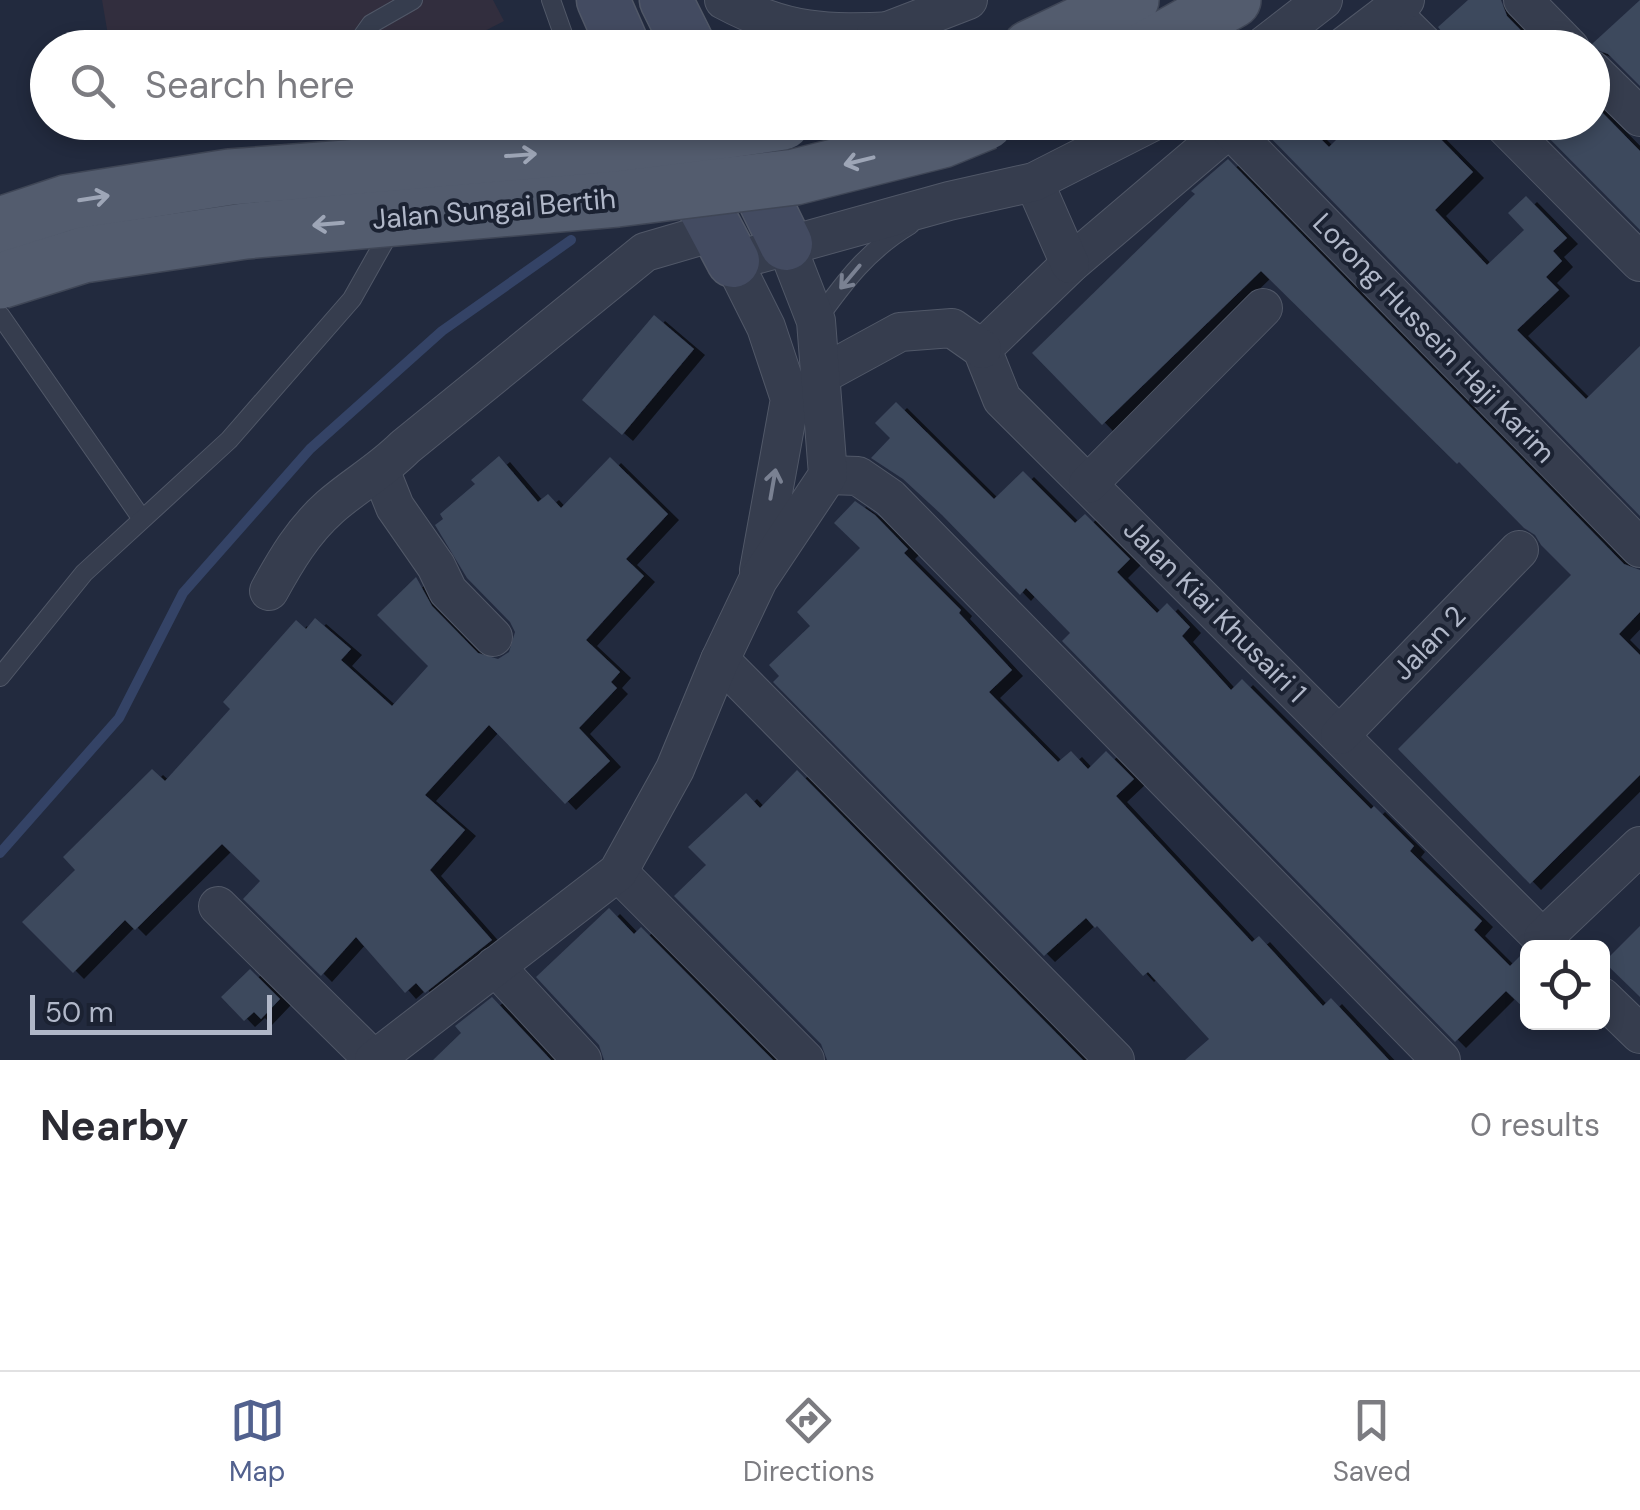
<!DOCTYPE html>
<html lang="en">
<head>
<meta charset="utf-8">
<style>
  :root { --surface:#fff; --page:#f2f2f3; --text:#2b2b33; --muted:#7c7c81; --line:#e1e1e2; --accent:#52618e }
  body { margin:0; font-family:"DM Sans",sans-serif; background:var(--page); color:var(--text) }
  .controls { position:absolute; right:30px; bottom:30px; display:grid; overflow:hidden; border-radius:15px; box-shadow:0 5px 15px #0003 }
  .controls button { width:90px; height:90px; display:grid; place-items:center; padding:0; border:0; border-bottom:2px solid var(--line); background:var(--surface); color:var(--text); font:50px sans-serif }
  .scale { position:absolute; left:30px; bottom:25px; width:242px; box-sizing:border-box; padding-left:10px; border:5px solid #b1b8c9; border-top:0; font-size:28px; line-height:35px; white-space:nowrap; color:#b1b8c9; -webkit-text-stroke:8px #1b2232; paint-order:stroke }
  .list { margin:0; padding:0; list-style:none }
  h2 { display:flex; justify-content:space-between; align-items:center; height:130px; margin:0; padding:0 40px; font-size:42px }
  h2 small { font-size:32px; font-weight:400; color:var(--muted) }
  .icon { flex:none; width:55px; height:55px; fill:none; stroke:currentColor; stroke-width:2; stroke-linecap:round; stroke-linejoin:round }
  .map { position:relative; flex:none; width:1640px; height:1060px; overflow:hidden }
  .search { position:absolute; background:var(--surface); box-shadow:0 5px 15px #0003; left:30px; right:30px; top:30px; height:110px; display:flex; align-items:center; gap:25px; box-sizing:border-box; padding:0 35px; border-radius:55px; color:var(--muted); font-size:38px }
  .sheet { height:310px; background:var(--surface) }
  nav { display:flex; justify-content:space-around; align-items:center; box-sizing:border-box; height:140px; border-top:2px solid var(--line); background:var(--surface); font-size:28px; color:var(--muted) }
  nav a { display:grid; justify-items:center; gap:5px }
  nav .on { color:var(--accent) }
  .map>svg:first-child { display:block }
  .medical { fill:#322e3e }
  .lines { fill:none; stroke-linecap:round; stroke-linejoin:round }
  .stream { stroke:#344366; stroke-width:10 }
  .building { fill:#3d485d; filter:url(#shadow) }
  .service-casing { stroke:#515868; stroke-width:20 }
  .minor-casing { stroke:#515868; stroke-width:40 }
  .secondary-casing { stroke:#515868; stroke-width:55 }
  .primary-casing { stroke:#3f4656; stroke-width:58 }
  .service { stroke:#363d4e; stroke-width:18 }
  .minor { stroke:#363d4e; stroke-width:38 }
  .secondary { stroke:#434b61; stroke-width:52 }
  .primary { stroke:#535c6e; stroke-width:55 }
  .primary-bridge-casing { stroke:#3f4656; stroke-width:58; stroke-linecap:butt }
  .primary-bridge { stroke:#535c6e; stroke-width:55 }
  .oneway { stroke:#9ea6b7 }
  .oneway2 { stroke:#7a8192 }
  .labels { text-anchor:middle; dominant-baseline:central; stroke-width:8; stroke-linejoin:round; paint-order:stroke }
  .street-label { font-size:28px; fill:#b1b8c9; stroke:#1b2232 }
</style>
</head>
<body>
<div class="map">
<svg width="1640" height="1060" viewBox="0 0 1640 1060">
  <defs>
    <filter id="shadow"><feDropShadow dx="11" dy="6" stdDeviation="0" flood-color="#0009"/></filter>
  </defs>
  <rect width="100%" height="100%" fill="#222a3e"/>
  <path class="medical" d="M102,0h391l11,21 -50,26h-344z"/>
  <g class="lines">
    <path class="stream" d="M0,853l119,-135 64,-125 127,-144 132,-118 129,-91"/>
  </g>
  <g class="building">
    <path d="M1468,0h33l6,16 31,32h-84l-16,-21z"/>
    <path d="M1640,0v86l-32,-32 -16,-6v-4z"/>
    <path d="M1592,102l48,49v79l-107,-108h59z"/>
    <path d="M1304,122l25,25 25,-25h70l49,50 -38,38 52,55 37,-35 -16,-17 18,-17 41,42 -14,13 9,10 -16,16 13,13 -42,40 69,69 54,-53v170l-381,-390v-4z"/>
    <path d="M1228,159l396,405 16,6v42l-21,22 21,21v120l-110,109 -132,-135 173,-174 -30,-30 -6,-10 -11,-7 -65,-66 -2,2 -196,-193 -159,154 -70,-72 163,-159 -4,-3z"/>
    <path d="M654,315l40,34 -72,86 -40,-35z"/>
    <path d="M896,402l98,97 29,-28 52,52 10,-9 45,45 -13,13 40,41 10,-10 23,24 -8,9 49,54 11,-11 129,130 3,-3 40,40 -4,5 72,70 -8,9 36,36 14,-14 4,3v57l-22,-21 -51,51 -393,-401 8,-8 -44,-45 -6,7 -78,-80 -39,-36 -32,-21 19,-20 -15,-15z"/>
    <path d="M499,456l39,46 10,-8 13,14 49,-51 58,57 -42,45 18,17 -58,64 34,32 -9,10 6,6 -38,40 31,33 -45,43 -76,-79 -64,70 40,35 -35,40 62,70 -67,53 -9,-10 -11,10 -49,-56 -35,39 -78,-77 17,-18 -38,-37 -87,86 -10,-10 -52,53 -51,-51 53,-52 -12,-13 89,-88 13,12 65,-72 -7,-7 73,-82 10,9 9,-11 36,31 -10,11 51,46 36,-40 -51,-51 39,-38 16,29 46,47 20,6 11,-7 6,-20 -5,-10 -43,-44 -32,-53 8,-6 -3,-5 35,-30 -4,-4z"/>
    <path d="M855,501l20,14 33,34 -4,4 57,57 -2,3 53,57 -23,22 69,70 13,-11 17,18 18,-18 28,28 -18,17 136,146 7,-6 64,70 8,-8 58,62h-204l24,-21 -61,-67 -5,4 -46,-50 -2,2 -9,-10 -42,38 -271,-274 6,-6 -10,-11 41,-39 -13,-14 63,-64 -26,-25z"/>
    <path d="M797,770l286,290h-256l-6,-16 -147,-148 32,-31 -18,-18 58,-54 14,15z"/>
    <path d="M609,908l25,26 7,-7 132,133h-169l-5,-15 -63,-68z"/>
    <path d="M1640,926v71l-36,-35z"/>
    <path d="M250,969l30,30 -19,20 -7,-7 -10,9 -23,-24z"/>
    <path d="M492,997l59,63h-118l28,-27 -6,-7z"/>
  </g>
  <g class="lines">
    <g class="service-casing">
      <g id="service">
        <path d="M551,0l17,48"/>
        <path d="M354,48l17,-24 42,-24"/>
        <path d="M435,153l18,-31"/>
        <path d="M0,315l142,204"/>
        <path d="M817,320c28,-39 51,-70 93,-95"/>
        <path d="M0,677l84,-104 145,-133 123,-141 40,-71"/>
      </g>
    </g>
    <g class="minor-casing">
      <g id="minor">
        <path d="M724,0c63,34 103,34 172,31"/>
        <path d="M1523,0l47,48"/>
        <path d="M1391,12l36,36"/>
        <path d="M875,36l93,-36"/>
        <path d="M1261,48l62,-48"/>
        <path d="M1342,48l63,-48"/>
        <path d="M1592,70l48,47"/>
        <path d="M1237,122l-167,142 -88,85 20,50 550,549"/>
        <path d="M1501,122l139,140"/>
        <path d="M1229,128l411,420"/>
        <path d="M1034,182l36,82"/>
        <path d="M823,374l77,-42 52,-4 30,21"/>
        <path d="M381,472l14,35 41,59 12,25 45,46"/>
        <path d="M828,475l30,1 32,22 551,562"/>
        <path d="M1088,484l175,-176"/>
        <path d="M759,570l31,-171 -24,-72 -33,-66 216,-60 85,-19 118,-60"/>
        <path d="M269,591c17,-31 34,-60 61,-84 25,-22 50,-35 75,-60l240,-195 72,-21"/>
        <path d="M720,660l395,400"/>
        <path d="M1340,735l179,-185"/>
        <path d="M618,872l187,188"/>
        <path d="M218,906l156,154"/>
        <path d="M1543,938l97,-92"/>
        <path d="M495,966l87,94"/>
        <path d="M1602,997l38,37"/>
        <path d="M374,1060l244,-188 57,-103 45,-109 38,-80 70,-105 -12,-154 -30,-77"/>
      </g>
    </g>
    <g class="secondary-casing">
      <g id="secondary">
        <path d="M603,0l21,48"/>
        <path d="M666,0l24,48"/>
        <path d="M738,146l48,98"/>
        <path d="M675,152l58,109"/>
      </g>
    </g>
    <g class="primary-casing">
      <g id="primary">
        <path d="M1030,48l101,-48"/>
        <path d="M1148,48l85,-48"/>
      </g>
    </g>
    <use href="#service" class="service"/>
    <use href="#minor" class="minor"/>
    <use href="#secondary" class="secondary"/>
    <use href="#primary" class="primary"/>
    <g class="primary-bridge-casing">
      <g id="primary-bridge">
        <path d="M0,225l66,-22 164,-26 387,-30 166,-25"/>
        <path d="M0,281l83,-26 162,-24 372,-32 178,-22 147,-37 44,-18"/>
      </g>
    </g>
    <use href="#primary-bridge" class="primary-bridge"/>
  </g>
  <defs><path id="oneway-shaft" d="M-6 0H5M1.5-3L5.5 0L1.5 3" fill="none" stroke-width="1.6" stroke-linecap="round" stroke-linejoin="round" transform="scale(2.5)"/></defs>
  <g class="oneway">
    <use href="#oneway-shaft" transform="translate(521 155) rotate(-4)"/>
    <use href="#oneway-shaft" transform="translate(859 161) rotate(166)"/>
    <use href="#oneway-shaft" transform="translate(94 198) rotate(-9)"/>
    <use href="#oneway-shaft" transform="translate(328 224) rotate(175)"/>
  </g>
  <g class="oneway2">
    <use href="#oneway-shaft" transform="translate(850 277) rotate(130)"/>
    <use href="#oneway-shaft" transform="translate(773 484) rotate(-80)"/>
  </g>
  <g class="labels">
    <g class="street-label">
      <text transform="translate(494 209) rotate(-5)">Jalan Sungai Bertih</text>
      <text transform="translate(1434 338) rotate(46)">Lorong Hussein Haji Karim</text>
      <text transform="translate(1215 611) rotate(45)">Jalan Kiai Khusairi 1</text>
      <text transform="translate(1429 643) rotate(-46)">Jalan 2</text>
    </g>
  </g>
</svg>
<div class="controls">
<button><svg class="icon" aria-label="locate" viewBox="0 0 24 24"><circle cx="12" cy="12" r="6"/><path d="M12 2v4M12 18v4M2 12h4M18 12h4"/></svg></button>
</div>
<div class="scale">50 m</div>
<div class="search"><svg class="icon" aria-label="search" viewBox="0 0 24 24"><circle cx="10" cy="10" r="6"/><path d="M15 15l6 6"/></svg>Search here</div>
</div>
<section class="sheet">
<h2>Nearby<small>0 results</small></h2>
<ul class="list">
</ul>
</section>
<nav>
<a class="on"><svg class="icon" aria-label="map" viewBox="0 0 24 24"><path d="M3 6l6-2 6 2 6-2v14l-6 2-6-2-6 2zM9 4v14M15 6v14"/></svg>Map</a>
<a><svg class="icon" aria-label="directions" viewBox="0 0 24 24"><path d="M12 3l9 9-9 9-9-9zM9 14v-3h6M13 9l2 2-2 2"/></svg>Directions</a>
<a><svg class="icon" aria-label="saved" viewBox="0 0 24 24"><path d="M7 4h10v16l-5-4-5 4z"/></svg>Saved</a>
</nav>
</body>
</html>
